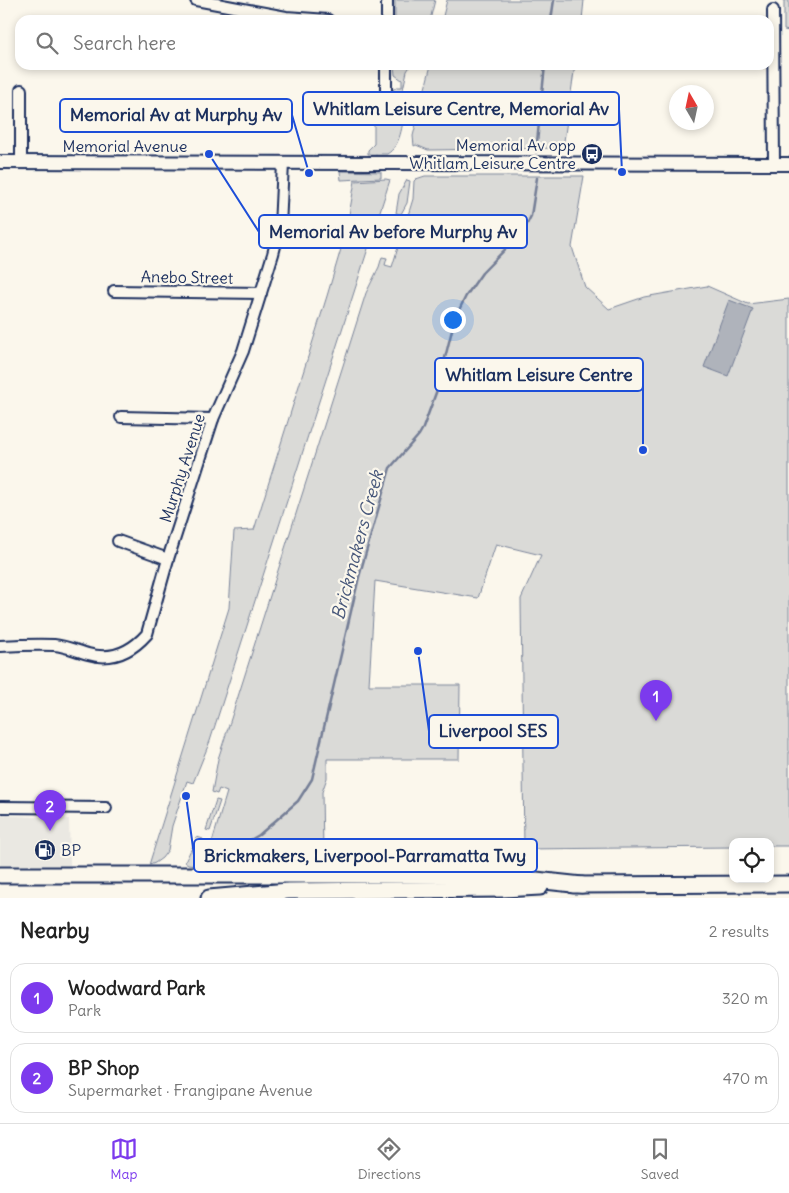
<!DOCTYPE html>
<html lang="en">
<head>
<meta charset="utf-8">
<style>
  :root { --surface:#fff; --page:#f2f2f2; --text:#222; --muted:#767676; --line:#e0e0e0; --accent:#7c3aed }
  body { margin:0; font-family:Delius,sans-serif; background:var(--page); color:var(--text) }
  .controls { position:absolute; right:15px; bottom:15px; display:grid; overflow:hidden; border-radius:10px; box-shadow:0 2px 8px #0003 }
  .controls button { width:45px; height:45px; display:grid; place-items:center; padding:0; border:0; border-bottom:1px solid var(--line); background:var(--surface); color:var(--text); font:25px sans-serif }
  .compass { position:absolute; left:669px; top:85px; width:45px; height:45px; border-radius:50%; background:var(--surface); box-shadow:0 2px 8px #0003; rotate:351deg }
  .you { position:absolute; left:452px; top:319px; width:18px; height:18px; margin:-12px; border:4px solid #fff; border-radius:50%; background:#1a73e8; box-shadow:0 0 0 8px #1a73e833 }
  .badge { display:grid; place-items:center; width:32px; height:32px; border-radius:50%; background:var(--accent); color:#fff; font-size:16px; font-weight:700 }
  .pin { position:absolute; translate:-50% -41px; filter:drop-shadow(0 1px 2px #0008) }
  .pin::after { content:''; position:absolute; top:26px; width:18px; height:15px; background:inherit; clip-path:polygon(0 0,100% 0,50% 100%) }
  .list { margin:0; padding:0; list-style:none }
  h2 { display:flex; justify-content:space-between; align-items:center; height:65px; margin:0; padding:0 20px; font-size:21px }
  h2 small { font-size:16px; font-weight:400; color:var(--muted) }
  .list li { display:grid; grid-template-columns:32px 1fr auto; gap:15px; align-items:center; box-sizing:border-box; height:70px; margin:0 10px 10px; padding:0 10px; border:1px solid var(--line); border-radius:15px }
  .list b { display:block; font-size:19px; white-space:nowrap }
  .list p { margin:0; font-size:16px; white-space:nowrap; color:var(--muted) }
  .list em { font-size:16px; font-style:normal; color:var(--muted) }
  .icon { flex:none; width:28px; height:28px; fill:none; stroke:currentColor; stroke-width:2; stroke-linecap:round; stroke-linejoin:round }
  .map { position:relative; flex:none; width:789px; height:898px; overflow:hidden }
  .search { position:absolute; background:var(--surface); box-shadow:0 2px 8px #0003; left:15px; right:15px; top:15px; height:55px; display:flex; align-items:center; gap:12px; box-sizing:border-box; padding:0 18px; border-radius:15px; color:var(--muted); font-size:19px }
  .sheet { height:225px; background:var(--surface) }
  nav { display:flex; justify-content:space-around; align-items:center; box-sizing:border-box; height:70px; border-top:1px solid var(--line); background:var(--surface); font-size:14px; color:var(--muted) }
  nav a { display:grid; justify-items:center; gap:2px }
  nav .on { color:var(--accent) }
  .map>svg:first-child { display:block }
  .built { fill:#eae8e2 }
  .green { fill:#dadad7; stroke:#7a849a }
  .water { fill:#afb3bb; stroke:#747e96 }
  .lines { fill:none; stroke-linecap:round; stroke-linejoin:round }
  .stream { stroke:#747e96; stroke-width:2.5 }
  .minor-casing { stroke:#1b2f5e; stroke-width:14 }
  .tertiary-casing { stroke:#1b2f5e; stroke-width:16 }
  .primary-casing { stroke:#1b2f5e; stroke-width:19 }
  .minor { stroke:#fbf7ec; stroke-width:10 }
  .tertiary { stroke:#fbf7ec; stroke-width:12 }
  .primary { stroke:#fbf7ec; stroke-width:15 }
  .labels { text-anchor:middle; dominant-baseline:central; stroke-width:4.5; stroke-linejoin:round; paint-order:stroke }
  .poi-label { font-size:16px; fill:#1b2f5e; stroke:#fbf7ec; text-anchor:end }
  .street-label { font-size:16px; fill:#1b2f5e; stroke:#fbf7ec }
  .water-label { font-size:18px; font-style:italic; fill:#47577a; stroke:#fbf7ec }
  .leader { fill:none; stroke:#1d4ed8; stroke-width:2 }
  .callout-dot { fill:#1d4ed8; stroke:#fbf7ec; stroke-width:2 }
  .callout { fill:#fbf7ec; stroke:#1d4ed8; stroke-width:2 }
  .callout-label { font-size:18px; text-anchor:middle; font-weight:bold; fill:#1b2f5e }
</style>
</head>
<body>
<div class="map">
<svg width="789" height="898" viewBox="0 0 789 898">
  <rect width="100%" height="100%" fill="#fbf7ec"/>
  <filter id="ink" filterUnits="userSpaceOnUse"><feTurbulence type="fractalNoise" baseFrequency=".02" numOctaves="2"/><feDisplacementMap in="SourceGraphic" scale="10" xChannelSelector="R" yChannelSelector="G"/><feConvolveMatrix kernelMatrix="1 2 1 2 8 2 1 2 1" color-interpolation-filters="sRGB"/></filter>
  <g filter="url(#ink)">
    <path class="built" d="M0,815l69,4 1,46h-70z"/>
    <g class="green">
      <path d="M395,0h40l-5,20h-35z"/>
      <path d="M447,0h137l-2,20h-140z"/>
      <path d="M784,0h5v31l-5,-1z"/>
      <path d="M394,65h17l-4,6 -8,37 6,2c-3,15 -4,36 -18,44h-19v-4l6,-6v-47l7,1 1,3h7l2,-10 6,-4h5v-7l-7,-5z"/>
      <path d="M431,65h144l-12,83 -135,2 -12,-5 -2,1 -1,-10z"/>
      <path d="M340,171l41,1v6l-40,2z"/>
      <path d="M425,176h159l-12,71 13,40 24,22 35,-12 63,-11 41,18 41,-5v547h-19v-4h-37v5l-209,2 -3,-250 20,-44 -45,-11 -18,54 -103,-17 -6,104h91l-1,74h-132v19l-5,14 1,61 -9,12 -109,1 -17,-2 -3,-2 12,-25 6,2 -2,7 9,3 17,-57 -8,-3 -2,5 -5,-2 6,-33 11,-34 137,-432 13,-26 3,-10 5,1 -2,7 7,2 21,-68 1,-18 2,-2z"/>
      <path d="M386,179l4,1 -180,561 -17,42 -6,-2 -15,45 -4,24 -6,8 -7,5 -6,2 80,-257 5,-77 20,-1 73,-234 19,-64 9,-51z"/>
      <path d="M407,180l3,1 -3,22 -6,11 -5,-1 3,-19z"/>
      <path d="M216,800l4,1 -10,30 -4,-1z"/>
    </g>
    <path class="water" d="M729,300l24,9 -25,67 -24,-9z"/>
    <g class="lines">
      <g class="stream">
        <path d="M551,20l3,-20"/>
        <path d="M536,152l9,-87"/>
        <path d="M234,864l6,-18 19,-11 39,-34 14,-22 47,-202 31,-109 29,-33 4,-7 14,-38 18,-72 11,-22 16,-23 42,-43 7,-14 6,-38"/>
      </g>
      <g class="minor-casing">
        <g id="minor">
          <path d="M196,0l90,17 42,3"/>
          <path d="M773,10l1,154"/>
          <path d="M387,20v-20"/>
          <path d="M386,96v-31"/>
          <path d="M21,162v-72"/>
          <path d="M114,291l147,2"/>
          <path d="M121,417l92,2"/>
          <path d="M118,541l50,18"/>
          <path d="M0,646c18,-1 36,-2 54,-1 12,1 23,6 34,9 24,7 43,-2 59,-20l21,-75 45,-140 30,-68 30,-97 7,-27 3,-64"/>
          <path d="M0,807l106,1"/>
        </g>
      </g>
      <g class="tertiary-casing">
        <path id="tertiary" d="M0,162l789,2"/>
      </g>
      <g class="primary-casing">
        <g id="primary">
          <path d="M0,875h489l93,10"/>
          <path d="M573,885l216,-1"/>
          <path d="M209,898l79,-7 215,-2 37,-2"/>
        </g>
      </g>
      <use href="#minor" class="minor"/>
      <use href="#tertiary" class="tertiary"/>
      <use href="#primary" class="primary"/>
    </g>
  </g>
  <defs>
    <g id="bus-disc" transform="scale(1.125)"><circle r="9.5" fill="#1b2f5e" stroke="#fbf7ec"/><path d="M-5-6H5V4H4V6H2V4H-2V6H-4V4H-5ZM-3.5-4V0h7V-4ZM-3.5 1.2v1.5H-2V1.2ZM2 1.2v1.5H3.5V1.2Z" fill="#fff"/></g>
    <g id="fuel-disc" transform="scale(1.125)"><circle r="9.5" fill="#1b2f5e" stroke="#fbf7ec"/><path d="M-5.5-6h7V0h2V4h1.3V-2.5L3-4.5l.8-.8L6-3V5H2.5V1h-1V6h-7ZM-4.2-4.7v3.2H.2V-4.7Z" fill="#fff"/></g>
  </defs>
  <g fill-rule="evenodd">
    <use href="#bus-disc" x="592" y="154"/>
    <use href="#fuel-disc" x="45" y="850"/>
  </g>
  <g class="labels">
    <g class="poi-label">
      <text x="576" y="145">Memorial Av opp<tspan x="576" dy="18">Whitlam Leisure Centre</tspan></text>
      <text x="61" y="850" text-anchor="start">BP</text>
    </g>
    <g class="street-label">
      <text x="125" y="146">Memorial Avenue</text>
      <text transform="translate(187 277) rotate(1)">Anebo Street</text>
      <text transform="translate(182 468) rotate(-72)">Murphy Avenue</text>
    </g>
    <g class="water-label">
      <text transform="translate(357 545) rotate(-75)">Brickmakers Creek</text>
    </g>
  </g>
  <path class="leader" d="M622 172L619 109M309 173L292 115M209 154L259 232M643 450L643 375M418 651L429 731M186 796L194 855"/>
  <g class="callout-dot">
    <circle cx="622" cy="172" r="5"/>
    <circle cx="309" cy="173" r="5"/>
    <circle cx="209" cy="154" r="5"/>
    <circle cx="643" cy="450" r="5"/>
    <circle cx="418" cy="651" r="5"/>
    <circle cx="186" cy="796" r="5"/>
  </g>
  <g class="callout">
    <rect x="303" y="92" width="316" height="33" rx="5"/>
    <rect x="60" y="99" width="232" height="33" rx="5"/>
    <rect x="259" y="215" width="268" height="33" rx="5"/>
    <rect x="435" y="358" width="208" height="33" rx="5"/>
    <rect x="429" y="715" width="129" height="33" rx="5"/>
    <rect x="194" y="839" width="343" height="33" rx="5"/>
  </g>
  <g class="callout-label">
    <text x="461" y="115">Whitlam Leisure Centre, Memorial Av</text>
    <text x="176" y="121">Memorial Av at Murphy Av</text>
    <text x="393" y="238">Memorial Av before Murphy Av</text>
    <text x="539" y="381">Whitlam Leisure Centre</text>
    <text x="493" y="737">Liverpool SES</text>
    <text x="365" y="862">Brickmakers, Liverpool-Parramatta Twy</text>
  </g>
</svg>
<div class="controls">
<button><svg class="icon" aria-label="locate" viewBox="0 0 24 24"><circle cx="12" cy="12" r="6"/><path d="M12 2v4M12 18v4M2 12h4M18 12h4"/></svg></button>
</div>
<svg class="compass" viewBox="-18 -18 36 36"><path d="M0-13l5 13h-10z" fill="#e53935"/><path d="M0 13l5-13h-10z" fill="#767676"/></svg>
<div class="you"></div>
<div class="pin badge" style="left:656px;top:721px">1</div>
<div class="pin badge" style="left:50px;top:831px">2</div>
<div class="search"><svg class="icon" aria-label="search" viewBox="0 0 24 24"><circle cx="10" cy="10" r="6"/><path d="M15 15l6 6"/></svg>Search here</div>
</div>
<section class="sheet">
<h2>Nearby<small>2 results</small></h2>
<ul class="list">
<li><span class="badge">1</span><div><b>Woodward Park</b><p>Park</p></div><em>320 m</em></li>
<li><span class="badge">2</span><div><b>BP Shop</b><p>Supermarket · Frangipane Avenue</p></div><em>470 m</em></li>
</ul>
</section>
<nav>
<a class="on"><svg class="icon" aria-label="map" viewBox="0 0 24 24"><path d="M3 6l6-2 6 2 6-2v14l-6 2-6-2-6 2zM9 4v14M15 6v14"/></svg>Map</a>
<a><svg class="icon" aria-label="directions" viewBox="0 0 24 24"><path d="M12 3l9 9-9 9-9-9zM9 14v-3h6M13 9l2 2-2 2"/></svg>Directions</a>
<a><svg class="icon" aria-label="saved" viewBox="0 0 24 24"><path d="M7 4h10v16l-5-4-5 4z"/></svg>Saved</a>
</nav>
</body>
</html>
